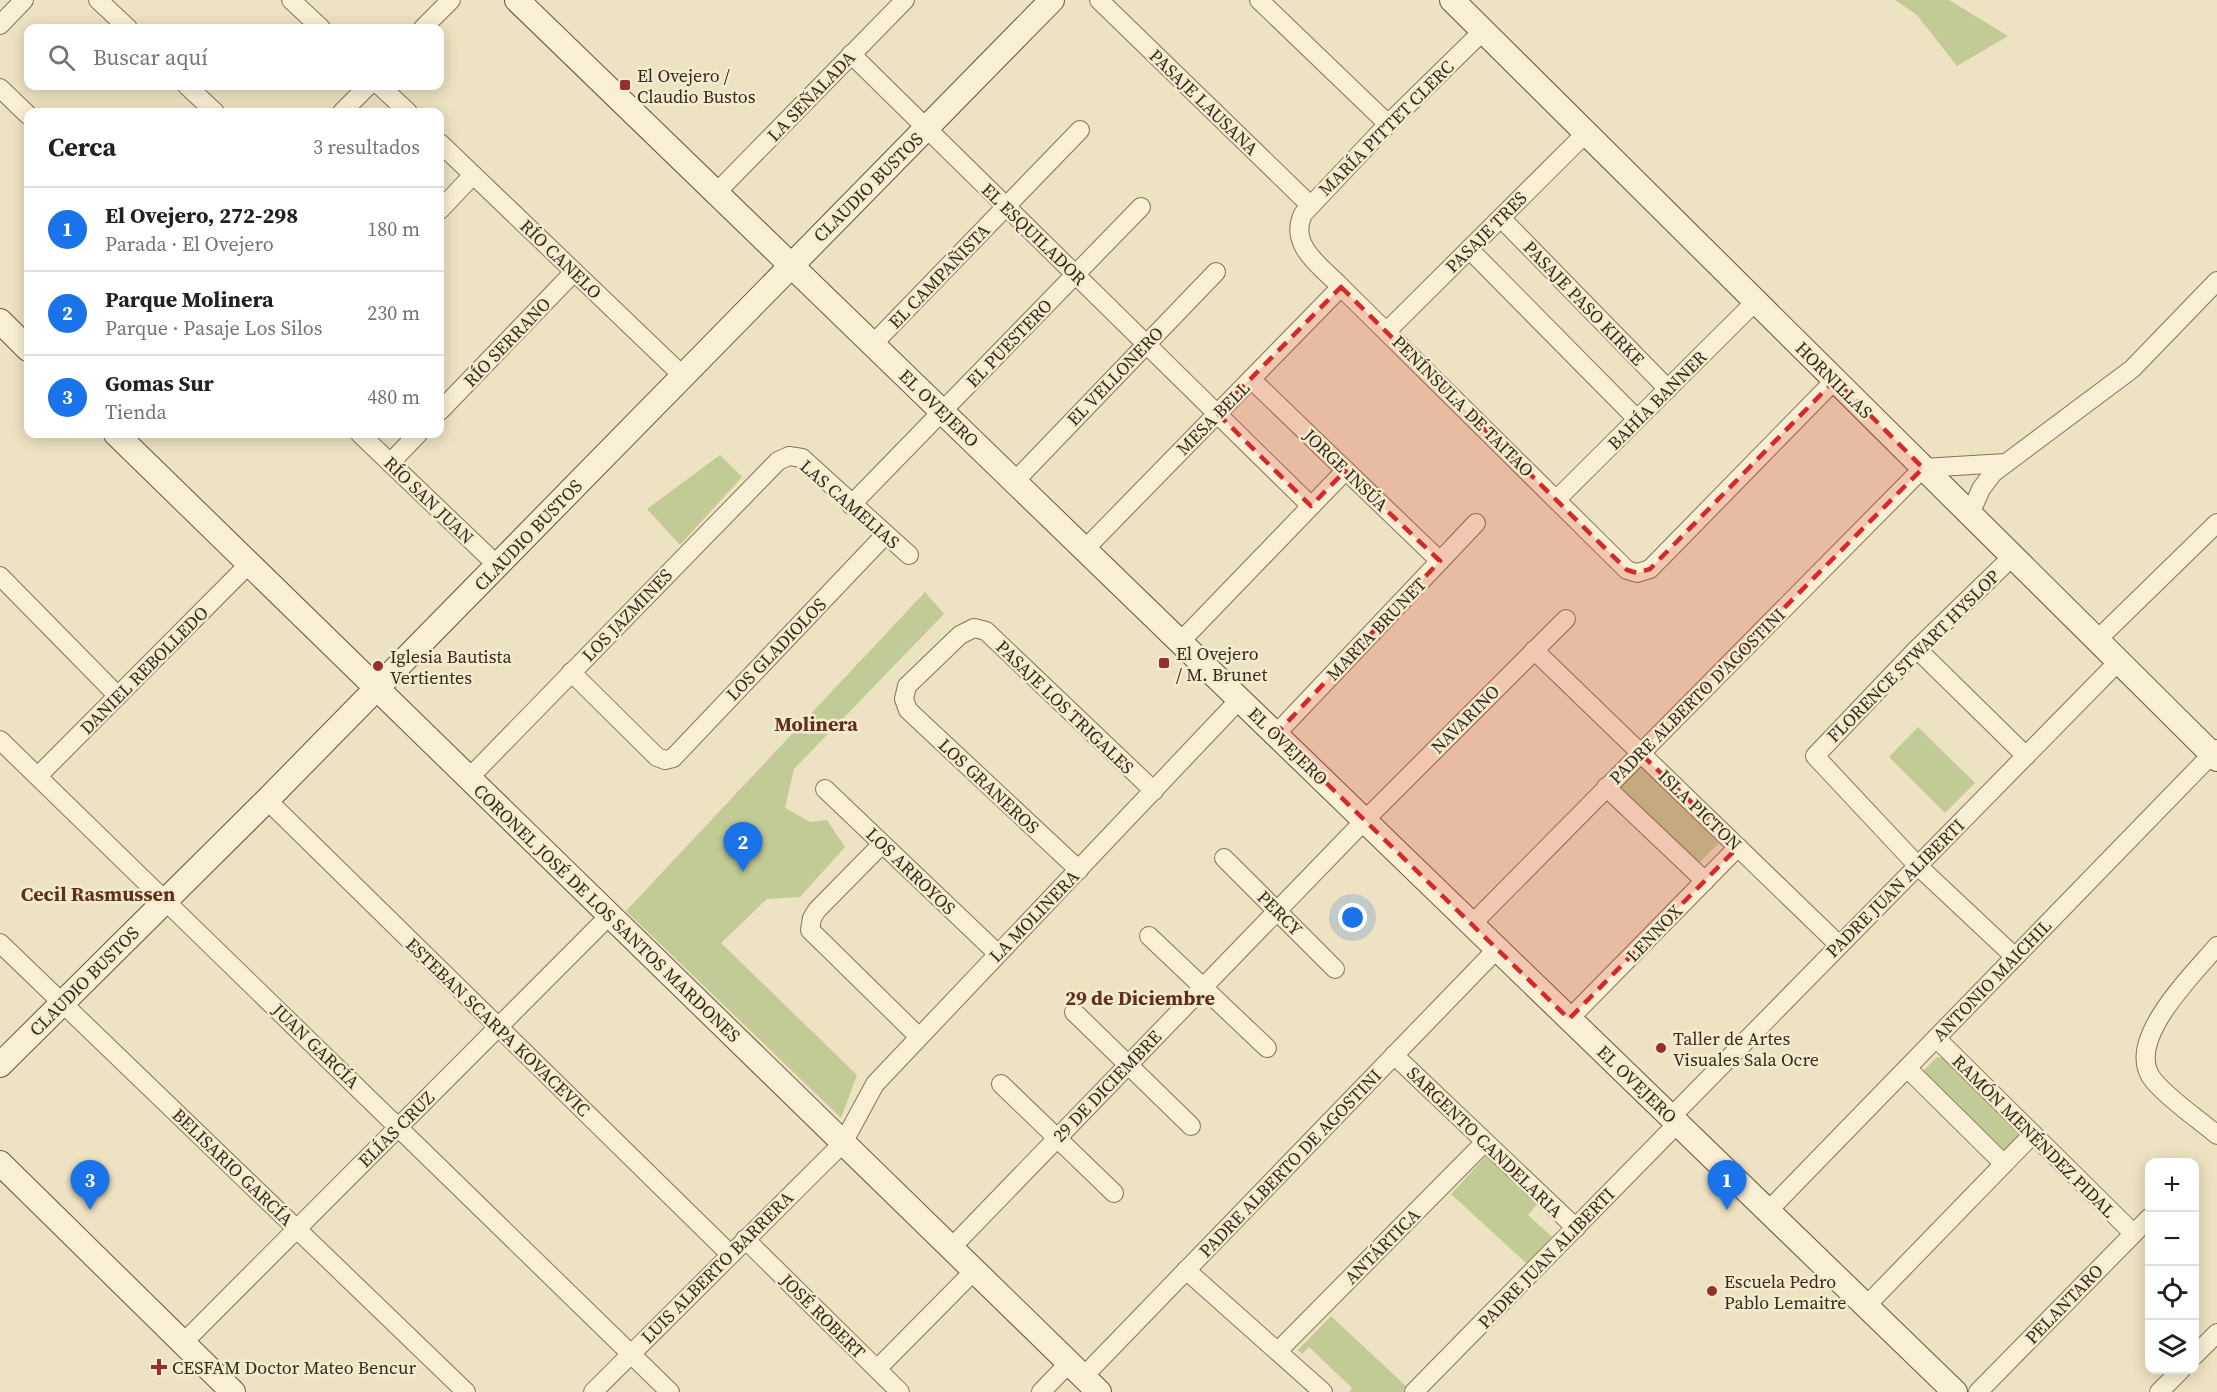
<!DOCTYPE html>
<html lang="es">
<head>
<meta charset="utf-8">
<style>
  :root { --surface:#fff; --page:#f2f2f2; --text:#202124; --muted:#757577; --line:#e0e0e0; --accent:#1a73e8 }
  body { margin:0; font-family:"Source Serif 4",serif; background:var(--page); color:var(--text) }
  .controls { position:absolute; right:18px; bottom:18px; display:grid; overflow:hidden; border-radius:12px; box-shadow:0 3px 15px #0003 }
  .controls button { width:54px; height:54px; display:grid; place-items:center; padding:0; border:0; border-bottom:2px solid var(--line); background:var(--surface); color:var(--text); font:30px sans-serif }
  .you { position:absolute; left:1353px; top:918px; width:21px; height:21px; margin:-15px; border:4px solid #fff; border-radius:50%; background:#1a73e8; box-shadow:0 0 0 9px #1a73e833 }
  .badge { display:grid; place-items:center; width:39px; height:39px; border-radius:50%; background:var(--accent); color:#fff; font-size:20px; font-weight:700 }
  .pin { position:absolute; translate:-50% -50px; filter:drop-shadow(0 2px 3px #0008) }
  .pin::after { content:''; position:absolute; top:32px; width:21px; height:18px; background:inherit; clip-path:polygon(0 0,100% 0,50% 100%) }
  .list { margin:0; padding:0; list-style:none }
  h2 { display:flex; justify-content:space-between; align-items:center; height:78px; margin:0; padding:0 24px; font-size:26px }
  h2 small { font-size:20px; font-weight:400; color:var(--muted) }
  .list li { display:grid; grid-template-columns:39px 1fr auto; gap:18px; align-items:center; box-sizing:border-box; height:84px; padding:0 24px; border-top:2px solid var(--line) }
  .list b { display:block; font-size:22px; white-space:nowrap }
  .list p { margin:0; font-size:20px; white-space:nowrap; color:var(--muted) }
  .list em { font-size:20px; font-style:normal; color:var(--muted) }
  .icon { flex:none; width:33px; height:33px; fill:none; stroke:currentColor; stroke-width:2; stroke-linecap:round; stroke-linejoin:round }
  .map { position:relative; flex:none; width:2217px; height:1392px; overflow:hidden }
  .search { position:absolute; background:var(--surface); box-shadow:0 3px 15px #0003; left:24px; top:24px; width:420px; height:66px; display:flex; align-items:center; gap:15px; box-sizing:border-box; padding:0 21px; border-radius:12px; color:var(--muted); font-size:22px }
  .panel { position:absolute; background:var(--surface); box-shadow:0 3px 15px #0003; left:24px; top:108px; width:420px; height:330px; border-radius:12px }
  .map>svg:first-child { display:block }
  .green { fill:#c2cb95 }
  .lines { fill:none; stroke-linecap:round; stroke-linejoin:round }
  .street-casing { stroke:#867359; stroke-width:20 }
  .secondary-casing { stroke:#68543c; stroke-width:26 }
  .street { stroke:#f8efd4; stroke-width:18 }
  .secondary { stroke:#f8efd4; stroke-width:24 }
  .marked { fill:#d62828; fill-opacity:0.2; stroke:#d62828; stroke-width:4.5; stroke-dasharray:12 8; stroke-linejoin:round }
  .poi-dot { fill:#942f2a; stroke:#f5ecd0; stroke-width:2 }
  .labels { text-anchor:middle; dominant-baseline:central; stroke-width:5; stroke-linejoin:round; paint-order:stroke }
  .poi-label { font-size:18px; fill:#362a1d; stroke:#f5ecd0; text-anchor:start }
  .street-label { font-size:18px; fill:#362a1d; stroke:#f5ecd0 }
  .neighbourhood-label { font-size:20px; font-weight:bold; fill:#622f1d; stroke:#f5ecd0 }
</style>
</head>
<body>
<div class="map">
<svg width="2217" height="1392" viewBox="0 0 2217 1392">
  <rect width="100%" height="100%" fill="#ede2c1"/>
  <g class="green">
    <path d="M1895,0h54l59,36 -51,30 -40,-51z"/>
    <path d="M720,455l22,22 -62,68 -33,-36z"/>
    <path d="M925,592l19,22 -150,155 -9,39 25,14 17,-2 18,27 -45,50 -33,2 -46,44 136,132 -16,43 -215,-207z"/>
    <path d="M1918,727l57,56 -30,30 -56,-56z"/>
    <path d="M1640,764l79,79 -21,21 -79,-78z"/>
    <path d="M1937,1057l6,1 75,75 1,4 -13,13 -5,-1 -80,-76z"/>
    <path d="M1488,1154l51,48 -11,13 24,22 -25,27 -76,-70z"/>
    <path d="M1331,1316l78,73 -3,3h-57l3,-4 -43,-41 -7,7 -4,-4z"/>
  </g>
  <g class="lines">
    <g class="street-casing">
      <g id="street">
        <path d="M98,0l30,28"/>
        <path d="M291,0l30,28"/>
        <path d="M1099,0l210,204"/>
        <path d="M1259,0l129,124"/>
        <path d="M0,25l24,-25"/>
        <path d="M423,28l28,-28"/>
        <path d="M1483,31l-95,93 -85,90c-15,32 19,53 38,73l286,283 10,3 13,-4 185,-189"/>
        <path d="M851,54l460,452"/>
        <path d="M187,86l28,26"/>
        <path d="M380,86l28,26"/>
        <path d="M0,88l28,27"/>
        <path d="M342,112l26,-26"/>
        <path d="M440,143l243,233"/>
        <path d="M716,193l189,-193"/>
        <path d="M440,210l33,-35"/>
        <path d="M1501,218l167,171"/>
        <path d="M1469,249l168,170"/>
        <path d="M1387,331l199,-198"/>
        <path d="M873,344l207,-214"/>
        <path d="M1251,379l189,182"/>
        <path d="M440,411l134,-139"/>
        <path d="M360,434l138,132"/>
        <path d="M390,463l28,-29"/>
        <path d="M1015,481l201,-209"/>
        <path d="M1557,499l199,-198"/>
        <path d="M851,505l290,-298"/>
        <path d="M1970,514l11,-25 12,-16 139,-104 85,-88"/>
        <path d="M1085,549l256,-262"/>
        <path d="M2012,557l-95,92 -102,107 103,110 97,91"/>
        <path d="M0,576l118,120"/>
        <path d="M2098,639l119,-116"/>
        <path d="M1180,642l165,-171"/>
        <path d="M1917,649l109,107"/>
        <path d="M1534,650l305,295"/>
        <path d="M571,672l86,85 8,3 8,-2 212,-223"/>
        <path d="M1276,734l200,-211"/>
        <path d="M0,740l670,652"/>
        <path d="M39,775l210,-211"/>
        <path d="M469,778l309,-317 11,-5 13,2 107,97"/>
        <path d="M1606,787l99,94"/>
        <path d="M825,789l172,164"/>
        <path d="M267,800l463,454"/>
        <path d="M882,844l-65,66 -5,8 -2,12 108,106"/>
        <path d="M1224,858l111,111"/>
        <path d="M1079,870l-171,-160 -4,-11 3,-13 53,-51 14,-7 12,3 168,160"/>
        <path d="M1472,924l451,-456 82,-5"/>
        <path d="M1149,936l118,112"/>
        <path d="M0,943l466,449"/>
        <path d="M2217,946c-23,28 -96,97 -63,135 17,20 43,37 63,54"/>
        <path d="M1074,1012l117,114"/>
        <path d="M1569,1019l169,-172"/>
        <path d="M1936,1038l197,195"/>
        <path d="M1394,1055l182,173"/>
        <path d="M1907,1068l97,96"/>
        <path d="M1001,1084l113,109"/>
        <path d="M1672,1116l447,-455"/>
        <path d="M1768,1211l449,-462"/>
        <path d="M745,1239l155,153"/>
        <path d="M951,1248l414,-428 201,-201"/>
        <path d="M1186,1270l137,122"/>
        <path d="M1866,1306l167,-172"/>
        <path d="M183,1343l427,-428"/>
        <path d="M1279,1350l206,-208"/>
        <path d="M2194,1356l23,-23"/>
        <path d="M877,1369l97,-98"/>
        <path d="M1083,1377l414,-428"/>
        <path d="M593,1392l250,-249 32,-59 365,-385"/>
        <path d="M1041,1392l28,-29"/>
        <path d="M1414,1392l264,-269"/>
        <path d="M1978,1392l172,-175"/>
        <path d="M2159,1392l22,-22"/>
      </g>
    </g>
    <g class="secondary-casing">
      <g id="secondary">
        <path d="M517,0l1438,1392"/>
        <path d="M1452,0l765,759"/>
        <path d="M0,321l28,28"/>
        <path d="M116,434l983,958"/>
        <path d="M0,1065l267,-265 785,-800"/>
        <path d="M0,1163l233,229"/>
      </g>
    </g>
    <use href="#street" class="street"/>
    <use href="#secondary" class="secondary"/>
  </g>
  <path class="marked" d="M1341,287l286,283 10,3 13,-4 185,-189 88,88 -283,285 98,94 -169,172 -293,-285 164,-173 -95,-90 -34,35 -94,-93z"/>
  <g class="poi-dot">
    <rect x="619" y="79" width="12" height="12" rx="3"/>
    <rect x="1158" y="657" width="12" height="12" rx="3"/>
    <circle cx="378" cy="666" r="6"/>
    <circle cx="1661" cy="1048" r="6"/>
    <circle cx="1712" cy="1291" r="6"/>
    <path d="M156 1358h6v6h6v6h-6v6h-6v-6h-6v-6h6z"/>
  </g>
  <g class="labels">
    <g class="poi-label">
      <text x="637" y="75">El Ovejero /<tspan x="637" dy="21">Claudio Bustos</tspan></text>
      <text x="1176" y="653">El Ovejero<tspan x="1176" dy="21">/ M. Brunet</tspan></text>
      <text x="390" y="656">Iglesia Bautista<tspan x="390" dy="21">Vertientes</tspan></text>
      <text x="1673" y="1038">Taller de Artes<tspan x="1673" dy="21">Visuales Sala Ocre</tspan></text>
      <text x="1724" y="1281">Escuela Pedro<tspan x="1724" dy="21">Pablo Lemaitre</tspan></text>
      <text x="172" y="1367">CESFAM Doctor Mateo Bencur</text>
    </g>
    <g class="street-label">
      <text transform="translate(811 96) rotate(-46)">LA SEÑALADA</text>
      <text transform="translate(1204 102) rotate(44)">PASAJE LAUSANA</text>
      <text transform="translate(1386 128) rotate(-45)">MARÍA PITTET CLERC</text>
      <text transform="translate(868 187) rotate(-45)">CLAUDIO BUSTOS</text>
      <text transform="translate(1486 232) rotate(-45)">PASAJE TRES</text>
      <text transform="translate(1034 234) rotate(44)">EL ESQUILADOR</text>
      <text transform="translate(561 259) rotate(44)">RÍO CANELO</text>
      <text transform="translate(939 276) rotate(-46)">EL CAMPAÑISTA</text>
      <text transform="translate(1584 303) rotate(46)">PASAJE PASO KIRKE</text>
      <text transform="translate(507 342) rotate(-46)">RÍO SERRANO</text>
      <text transform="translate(1009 343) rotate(-46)">EL PUESTERO</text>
      <text transform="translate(1115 376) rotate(-46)">EL VELLONERO</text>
      <text transform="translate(1834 380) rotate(45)">HORNILLAS</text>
      <text transform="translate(1657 400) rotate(-45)">BAHÍA BANNER</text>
      <text transform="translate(1463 406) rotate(45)">PENÍNSULA DE TAITAO</text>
      <text transform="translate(939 408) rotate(44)">EL OVEJERO</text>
      <text transform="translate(1213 418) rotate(-45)">MESA BELL</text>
      <text transform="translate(1346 470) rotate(44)">JORGE INSÚA</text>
      <text transform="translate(429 500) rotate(44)">RÍO SAN JUAN</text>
      <text transform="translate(850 504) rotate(41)">LAS CAMELIAS</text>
      <text transform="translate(528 535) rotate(-46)">CLAUDIO BUSTOS</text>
      <text transform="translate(627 615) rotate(-46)">LOS JAZMINES</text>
      <text transform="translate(1376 629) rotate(-46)">MARTA BRUNET</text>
      <text transform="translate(776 649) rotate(-46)">LOS GLADIOLOS</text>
      <text transform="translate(1913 656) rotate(-45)">FLORENCE STWART HYSLOP</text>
      <text transform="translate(144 670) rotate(-45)">DANIEL REBOLLEDO</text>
      <text transform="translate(1697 696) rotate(-45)">PADRE ALBERTO D'AGOSTINI</text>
      <text transform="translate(1065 707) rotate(44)">PASAJE LOS TRIGALES</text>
      <text transform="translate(1465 719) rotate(-45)">NAVARINO</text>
      <text transform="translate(1288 746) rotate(44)">EL OVEJERO</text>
      <text transform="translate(989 786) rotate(43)">LOS GRANEROS</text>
      <text transform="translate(1700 810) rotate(44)">ISLA PICTON</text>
      <text transform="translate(911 871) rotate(44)">LOS ARROYOS</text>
      <text transform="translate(1895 888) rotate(-45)">PADRE JUAN ALIBERTI</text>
      <text transform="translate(607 913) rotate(44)">CORONEL JOSÉ DE LOS SANTOS MARDONES</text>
      <text transform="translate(1280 913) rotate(45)">PERCY</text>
      <text transform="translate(1034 916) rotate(-46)">LA MOLINERA</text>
      <text transform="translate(1654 933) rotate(-46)">LENNOX</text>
      <text transform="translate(1992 980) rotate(-46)">ANTONIO MAICHIL</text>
      <text transform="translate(84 981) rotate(-45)">CLAUDIO BUSTOS</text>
      <text transform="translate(498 1027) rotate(44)">ESTEBAN SCARPA KOVACEVIC</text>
      <text transform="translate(316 1046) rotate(44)">JUAN GARCÍA</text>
      <text transform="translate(1637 1084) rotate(44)">EL OVEJERO</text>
      <text transform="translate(1107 1086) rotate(-46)">29 DE DICIEMBRE</text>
      <text transform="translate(396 1129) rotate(-45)">ELÍAS CRUZ</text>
      <text transform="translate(2034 1136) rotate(45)">RAMÓN MENÉNDEZ PIDAL</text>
      <text transform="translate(1485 1142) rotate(44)">SARGENTO CANDELARIA</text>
      <text transform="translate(1290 1163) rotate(-46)">PADRE ALBERTO DE AGOSTINI</text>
      <text transform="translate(233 1167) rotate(44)">BELISARIO GARCÍA</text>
      <text transform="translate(1382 1246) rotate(-45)">ANTÁRTICA</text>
      <text transform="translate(1546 1258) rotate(-46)">PADRE JUAN ALIBERTI</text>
      <text transform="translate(717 1267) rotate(-45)">LUIS ALBERTO BARRERA</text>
      <text transform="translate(2064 1304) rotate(-46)">PELANTARO</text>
      <text transform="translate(823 1316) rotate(45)">JOSÉ ROBERT</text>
    </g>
    <g class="neighbourhood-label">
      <text x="816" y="724">Molinera</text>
      <text x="98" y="894">Cecil Rasmussen</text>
      <text x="1140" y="998">29 de Diciembre</text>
    </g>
  </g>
</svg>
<div class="controls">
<button>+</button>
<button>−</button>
<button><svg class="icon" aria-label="locate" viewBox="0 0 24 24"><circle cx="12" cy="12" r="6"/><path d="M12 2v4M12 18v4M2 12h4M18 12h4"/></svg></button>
<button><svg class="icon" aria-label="layers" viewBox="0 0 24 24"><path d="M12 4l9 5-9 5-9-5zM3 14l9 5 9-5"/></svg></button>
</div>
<div class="you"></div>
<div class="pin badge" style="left:1727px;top:1210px">1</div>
<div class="pin badge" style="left:743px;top:872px">2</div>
<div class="pin badge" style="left:90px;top:1210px">3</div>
<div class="search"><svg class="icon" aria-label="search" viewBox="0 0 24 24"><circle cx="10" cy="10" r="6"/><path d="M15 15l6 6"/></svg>Buscar aquí</div>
<section class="panel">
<h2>Cerca<small>3 resultados</small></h2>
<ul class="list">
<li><span class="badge">1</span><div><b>El Ovejero, 272-298</b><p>Parada · El Ovejero</p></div><em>180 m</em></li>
<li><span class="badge">2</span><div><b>Parque Molinera</b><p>Parque · Pasaje Los Silos</p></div><em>230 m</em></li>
<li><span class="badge">3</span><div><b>Gomas Sur</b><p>Tienda</p></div><em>480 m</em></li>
</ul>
</section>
</div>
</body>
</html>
